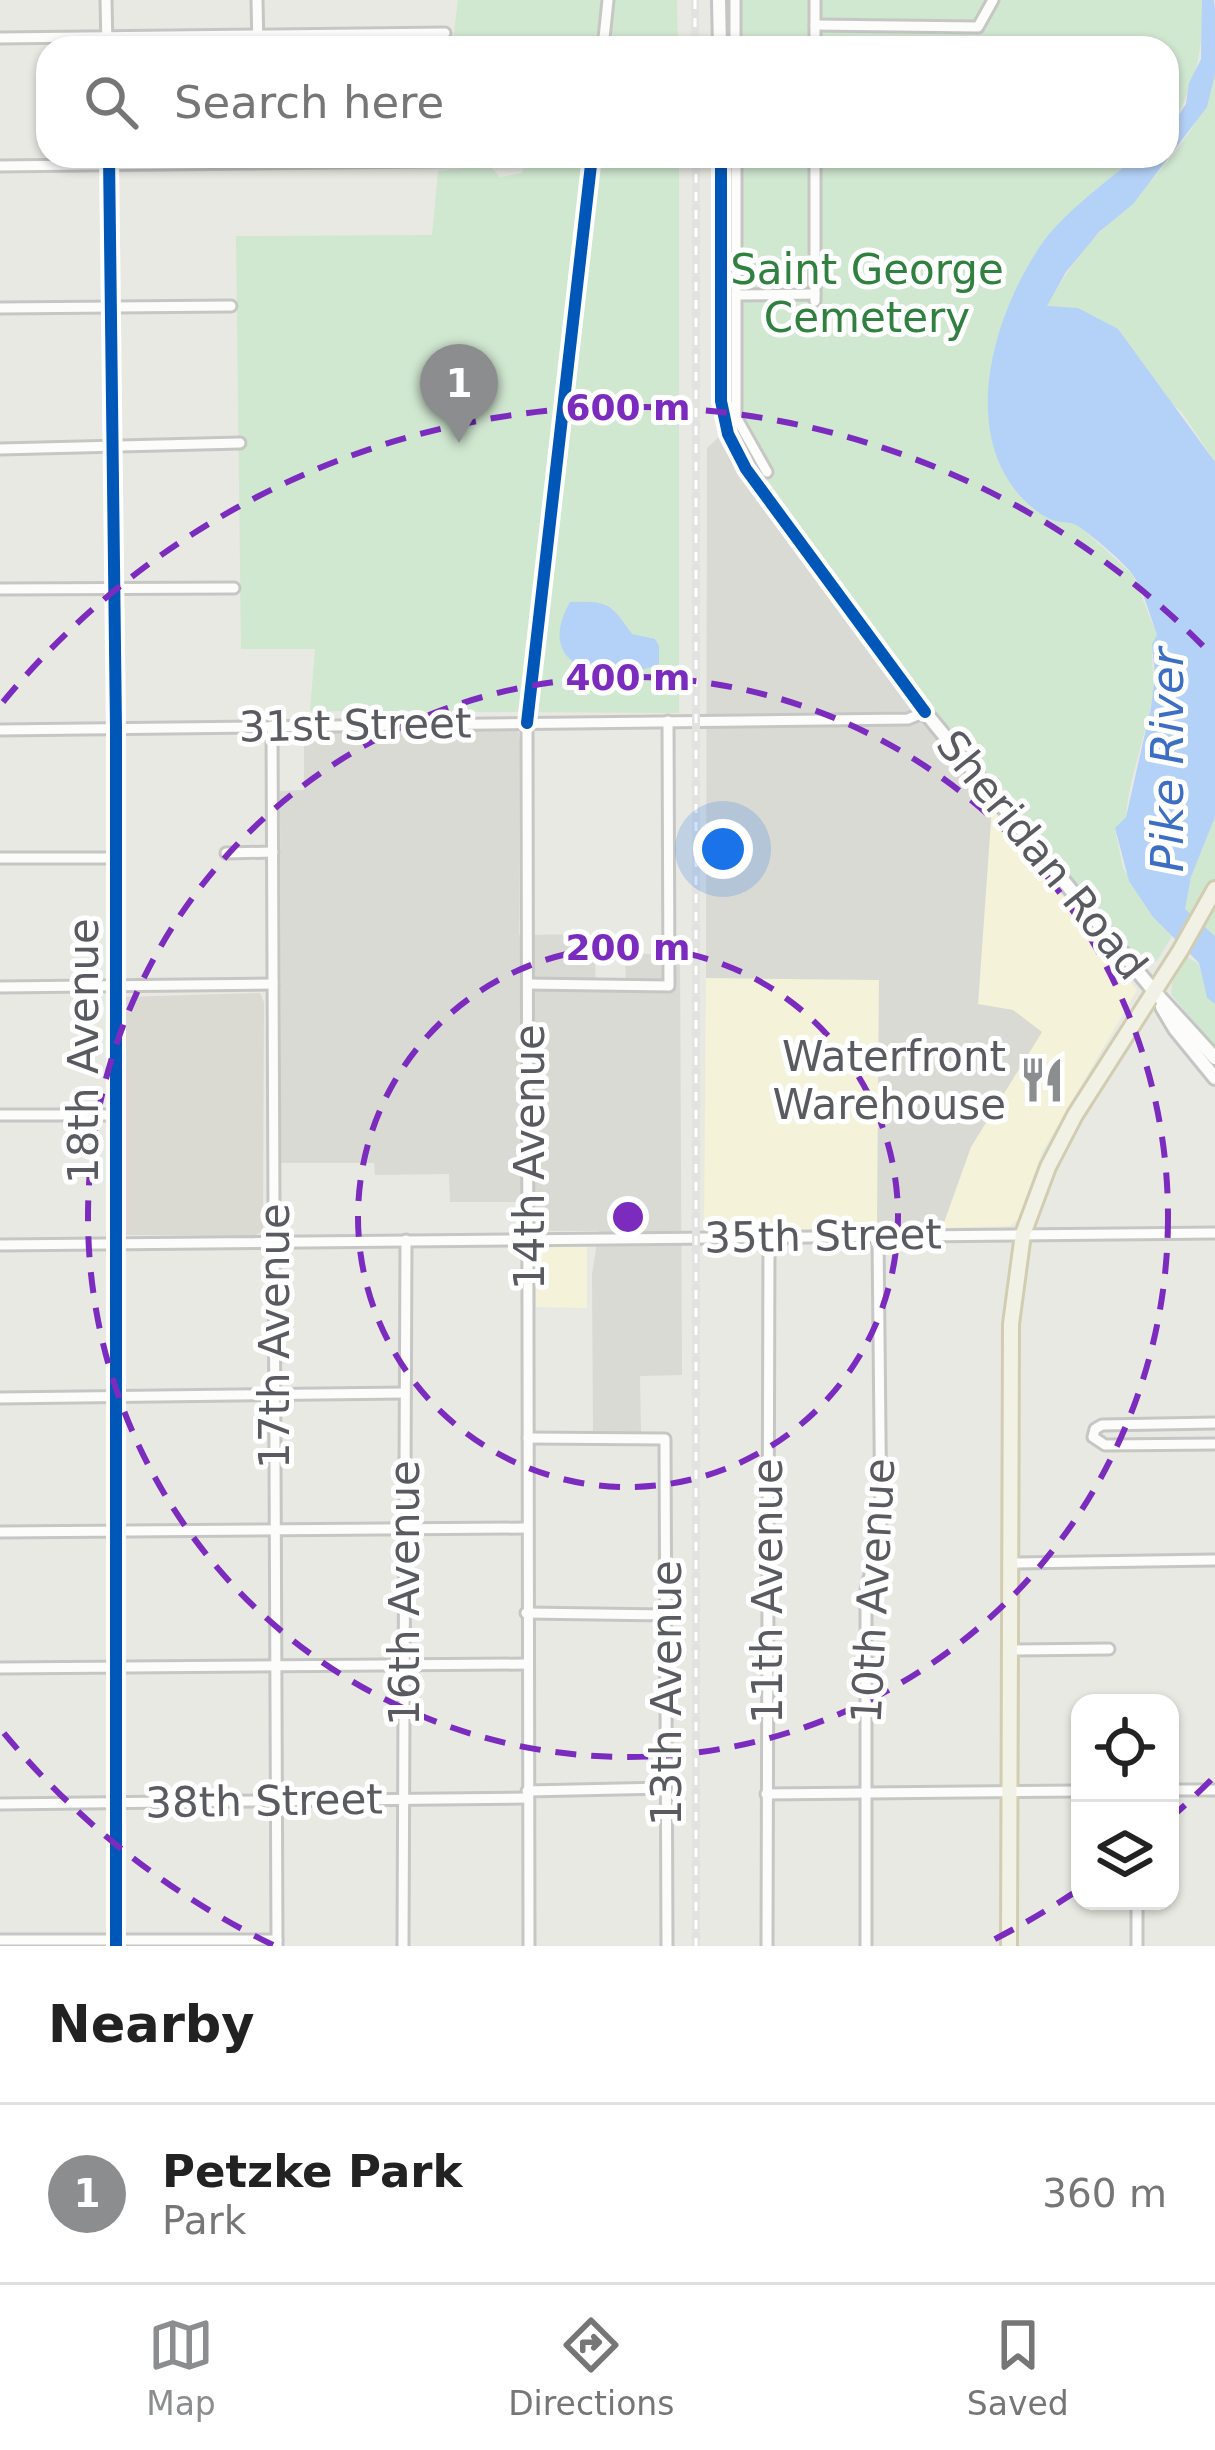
<!DOCTYPE html>
<html lang="en">
<head>
<meta charset="utf-8">
<style>
  :root { --surface:#fff; --page:#f6f6f6; --text:#222; --muted:#767676; --line:#e0e0e0; --accent:#8b8d8e }
  body { margin:0; font-family:"DejaVu Sans",sans-serif; background:var(--page); color:var(--text) }
  .controls { position:absolute; right:36px; bottom:36px; display:grid; overflow:hidden; border-radius:24px; box-shadow:0 3px 9px #0004 }
  .controls button { width:108px; height:108px; display:grid; place-items:center; padding:0; border:0; border-bottom:3px solid var(--line); background:var(--surface); color:var(--text); font:60px sans-serif }
  .you { position:absolute; left:723px; top:849px; width:42px; height:42px; margin:-30px; border:9px solid #fff; border-radius:50%; background:#1a73e8; box-shadow:0 0 0 18px #1a73e833 }
  .badge { display:grid; place-items:center; width:78px; height:78px; border-radius:50%; background:var(--accent); color:#fff; font-size:39px; font-weight:700 }
  .pin { position:absolute; translate:-50% -99px; filter:drop-shadow(0 3px 6px #0008) }
  .pin::after { content:''; position:absolute; top:63px; width:42px; height:36px; background:inherit; clip-path:polygon(0 0,100% 0,50% 100%) }
  .list { margin:0; padding:0; list-style:none }
  h2 { display:flex; justify-content:space-between; align-items:center; height:156px; margin:0; padding:0 48px; font-size:51px }
  h2 small { font-size:39px; font-weight:400; color:var(--muted) }
  .list li { display:grid; grid-template-columns:78px 1fr auto; gap:36px; align-items:center; box-sizing:border-box; height:180px; padding:0 48px; border-top:3px solid var(--line) }
  .list b { display:block; font-size:45px; white-space:nowrap }
  .list p { margin:0; font-size:39px; white-space:nowrap; color:var(--muted) }
  .list em { font-size:39px; font-style:normal; color:var(--muted) }
  .icon { flex:none; width:66px; height:66px; fill:none; stroke:currentColor; stroke-width:2; stroke-linecap:round; stroke-linejoin:round }
  .map { position:relative; flex:none; width:1215px; height:1946px; overflow:hidden }
  .search { position:absolute; background:var(--surface); box-shadow:0 3px 9px #0004; left:36px; right:36px; top:36px; height:132px; display:flex; align-items:center; gap:30px; box-sizing:border-box; padding:0 42px; border-radius:36px; color:var(--muted); font-size:45px }
  .sheet { height:336px; background:var(--surface) }
  nav { display:flex; justify-content:space-around; align-items:center; box-sizing:border-box; height:168px; border-top:3px solid var(--line); background:var(--surface); font-size:33px; color:var(--muted) }
  nav a { display:grid; justify-items:center; gap:6px }
  nav .on { color:var(--accent) }
  .map>svg:first-child { display:block }
  .commercial { fill:#f5f2da }
  .industrial { fill:#dadad4 }
  .education { fill:#dbdad2 }
  .green { fill:#d0e7d0 }
  .water { fill:#b4d2f7 }
  .lines { fill:none; stroke-linecap:round; stroke-linejoin:round }
  .street-casing { stroke:#c6c7c5; stroke-width:15 }
  .secondary-casing { stroke:#c4c5c4; stroke-width:18 }
  .primary-casing { stroke:#d2cdb0; stroke-width:20 }
  .street { stroke:#fcfcfb; stroke-width:9 }
  .secondary { stroke:#fcfcfb; stroke-width:12 }
  .primary { stroke:#f2f1e6; stroke-width:14 }
  .rail-casing { stroke:#e2e2e1; stroke-width:8 }
  .rail { stroke:#fff; stroke-width:3; stroke-dasharray:9; stroke-linecap:butt }
  .cycleway-casing { stroke:#fff; stroke-width:20 }
  .cycleway { stroke:#0057b8; stroke-width:12 }
  .ring { fill:none; stroke:#7b2cbf; stroke-width:6; stroke-dasharray:21 15 }
  .labels { text-anchor:middle; dominant-baseline:central; stroke-width:10; stroke-linejoin:round; paint-order:stroke }
  .park-label { font-size:42px; fill:#30813f; stroke:#fff }
  .street-label { font-size:42px; fill:#595b61; stroke:#fff }
  .poi-label { font-size:42px; fill:#595b61; stroke:#fff; text-anchor:end }
  .water-label { font-size:45px; font-style:italic; fill:#3d6ec5; stroke:#fff }
  .centre { fill:#7b2cbf; stroke:#fff; stroke-width:6 }
  .ring-label { font-size:36px; text-anchor:middle; font-weight:bold; fill:#7b2cbf; stroke:#fff; stroke-width:10; stroke-linejoin:round; paint-order:stroke }
</style>
</head>
<body>
<div class="map">
<svg width="1215" height="1946" viewBox="0 0 1215 1946">
  <rect width="100%" height="100%" fill="#e9e9e3"/>
  <g class="commercial">
    <path d="M992,806l145,184 -95,162 -24,67 -8,7 -68,2 29,-81 71,-115 -29,-22 -35,-5z"/>
    <path d="M706,978l173,1 -2,250 -173,2z"/>
    <path d="M536,1245h51v63l-51,-1z"/>
  </g>
  <g class="industrial">
    <path d="M720,436l21,40 251,330 -14,198 35,6 29,22 -71,115 -29,81 -65,1 2,-249 -173,-2 1,-530z"/>
    <path d="M511,729l7,2 2,9 -1,195 75,-1 2,54h30l-1,-34h55l2,421 -42,1 1,57h-48l-1,-159 7,-43h-63l-4,-29h-82l-1,-28 -74,1 -1,-12h-93l-1,-372 24,-1v-57z"/>
  </g>
  <path class="education" d="M260,993l4,9 -1,229 -9,5 -131,-1v-238z"/>
  <g class="green">
    <path d="M458,0h219l1,48h-226z"/>
    <path d="M727,0h475c3,48 -8,92 -35,132v-84h-439z"/>
    <path d="M1215,74v388l-34,-51 -135,-104c16,-27 32,-54 55,-76 45,-44 99,-94 114,-157z"/>
    <path d="M527,156h152v557l-369,-2 5,-62h-74l-5,-413 196,-1 6,-64 51,-6 11,12 22,-4z"/>
    <path d="M730,156h408l-93,83 7,281 24,3 57,52 24,60c-9,17 -2,39 -4,57 -6,43 -24,83 -27,125l-11,12 8,39 30,49 19,19 -15,25 -12,2 -38,-37 -177,-218 -196,-275z"/>
    <path d="M1215,817v119l-31,-27 7,-32z"/>
    <path d="M1187,957l12,7 8,34 8,6v44l-44,-54 1,-11z"/>
  </g>
  <g class="water">
    <path d="M1202,0h12l1,7v67l-8,33 -74,97 -34,28 -33,40 -19,34 31,2 40,21 97,133v355l-24,60 -6,32 30,27v68l-8,-6 -8,-35 -46,-46 -24,-36 -14,-53 11,-11 25,-110 4,-32 -3,-31 5,-9c-7,-19 -13,-44 -24,-60 -8,-12 -43,-41 -55,-49 -7,-5 -17,-3 -26,-6 -10,-4 -22,-14 -30,-22 -64,-69 -27,-187 21,-256 21,-29 66,-63 95,-86h29v-24l19,-28 3,-21 12,-24z"/>
    <path d="M570,602c39,-1 40,1 62,32l23,5 4,7v18c-48,21 -128,7 -89,-62z"/>
  </g>
  <g class="lines">
    <g class="street-casing">
      <g id="street">
        <path d="M106,0l1,48"/>
        <path d="M257,0l1,48"/>
        <path d="M735,0v48"/>
        <path d="M815,25l163,2 15,-27"/>
        <path d="M0,38l445,-5"/>
        <path d="M603,48l5,-48"/>
        <path d="M815,48v-48"/>
        <path d="M109,156l7,572v1218"/>
        <path d="M736,156v261l31,55"/>
        <path d="M0,166l513,-6"/>
        <path d="M736,295l79,-1"/>
        <path d="M815,301v-145"/>
        <path d="M0,308l231,-2"/>
        <path d="M0,449l240,-6"/>
        <path d="M0,589l234,-1"/>
        <path d="M272,726l5,1220"/>
        <path d="M0,730l908,-11 17,-7"/>
        <path d="M226,853l47,-1"/>
        <path d="M0,858h116"/>
        <path d="M528,984l141,2 -1,-265"/>
        <path d="M0,987l273,-3"/>
        <path d="M0,1115h116"/>
        <path d="M0,1245l1215,-12"/>
        <path d="M0,1398l405,-5"/>
        <path d="M1215,1423l-113,2 -7,4 -2,8 12,8 110,-1"/>
        <path d="M528,1438l137,1 2,507"/>
        <path d="M0,1532l526,-4"/>
        <path d="M1011,1563l204,-3"/>
        <path d="M526,1613l140,2"/>
        <path d="M1010,1650l99,-1"/>
        <path d="M0,1668l526,-4"/>
        <path d="M1170,1790h45"/>
        <path d="M527,1791l139,-3"/>
        <path d="M766,1794l314,-3"/>
        <path d="M0,1804l527,-6"/>
        <path d="M1137,1901v45"/>
        <path d="M0,1940h277"/>
        <path d="M403,1946l3,-706"/>
        <path d="M529,1946l-2,-1223 65,-567"/>
        <path d="M767,1946l2,-709"/>
        <path d="M866,1946v-356l15,-57 -3,-297"/>
      </g>
    </g>
    <g class="secondary-casing">
      <g id="secondary">
        <path d="M719,0l1,48"/>
        <path d="M721,156v245l7,33 11,25 186,253 228,278 62,68"/>
        <path d="M1162,1007l13,22 40,49"/>
      </g>
    </g>
    <g class="primary-casing">
      <path id="primary" d="M1009,1946l2,-622 12,-90 25,-67 27,-52 105,-164 35,-62"/>
    </g>
    <use href="#street" class="street"/>
    <use href="#secondary" class="secondary"/>
    <use href="#primary" class="primary"/>
    <g class="rail-casing">
      <g id="rail">
        <path d="M695,0v48"/>
        <path d="M696,156v1790"/>
      </g>
    </g>
    <use href="#rail" class="rail"/>
    <g class="cycleway-casing">
      <g id="cycleway">
        <path d="M109,156l7,572v1218"/>
        <path d="M721,156v245l7,33 18,35 179,243"/>
        <path d="M527,723l65,-567"/>
      </g>
    </g>
    <use href="#cycleway" class="cycleway"/>
  </g>
  <g class="ring">
    <circle cx="628" cy="1217" r="270"/>
    <circle cx="628" cy="1217" r="540"/>
    <path d="M1211 1780A810 810 0 0 1 1175 1814M1075 1892A810 810 0 0 1 983 1945M273 1945A810 810 0 0 1 3 1732M3 702A810 810 0 0 1 1211 654"/>
  </g>
  <defs>
    <g id="restaurant-bare" transform="scale(3.6)"><path d="M-5-6h1v4h1v-4h1v4h1v-4h1v5L-1.5 .5V6h-2V.5L-5-1ZM5-6V6H3V1.5H1.5Q1.5-4 5-6Z" fill="#8b8d8e" stroke="#fff" stroke-width="2.5" paint-order="stroke"/></g>
  </defs>
  <g fill-rule="evenodd">
    <use href="#restaurant-bare" x="1042" y="1080"/>
  </g>
  <g class="labels">
    <g class="park-label">
      <text x="867" y="269">Saint George<tspan x="867" dy="48">Cemetery</tspan></text>
    </g>
    <g class="street-label">
      <text transform="translate(355 725) rotate(-1)">31st Street</text>
      <text transform="translate(1042 855) rotate(51)">Sheridan Road</text>
      <text transform="translate(83 1051) rotate(-90)">18th Avenue</text>
      <text transform="translate(529 1157) rotate(-90)">14th Avenue</text>
      <text transform="translate(823 1236) rotate(-1)">35th Street</text>
      <text transform="translate(274 1336) rotate(-90)">17th Avenue</text>
      <text transform="translate(767 1591) rotate(-90)">11th Avenue</text>
      <text transform="translate(873 1591) rotate(-87)">10th Avenue</text>
      <text transform="translate(404 1593) rotate(-90)">16th Avenue</text>
      <text transform="translate(666 1693) rotate(-90)">13th Avenue</text>
      <text transform="translate(264 1801) rotate(-1)">38th Street</text>
    </g>
    <g class="poi-label">
      <text x="1006" y="1056">Waterfront<tspan x="1006" dy="48">Warehouse</tspan></text>
    </g>
    <g class="water-label">
      <text transform="translate(1167 760) rotate(-90)">Pike River</text>
    </g>
  </g>
  <circle cx="628" cy="1217" r="18" class="centre"/>
  <g class="ring-label">
    <text x="628" y="420">600 m</text>
    <text x="628" y="690">400 m</text>
    <text x="628" y="960">200 m</text>
  </g>
</svg>
<div class="controls">
<button><svg class="icon" aria-label="locate" viewBox="0 0 24 24"><circle cx="12" cy="12" r="6"/><path d="M12 2v4M12 18v4M2 12h4M18 12h4"/></svg></button>
<button><svg class="icon" aria-label="layers" viewBox="0 0 24 24"><path d="M12 4l9 5-9 5-9-5zM3 14l9 5 9-5"/></svg></button>
</div>
<div class="you"></div>
<div class="pin badge" style="left:459px;top:443px">1</div>
<div class="search"><svg class="icon" aria-label="search" viewBox="0 0 24 24"><circle cx="10" cy="10" r="6"/><path d="M15 15l6 6"/></svg>Search here</div>
</div>
<section class="sheet">
<h2>Nearby<small></small></h2>
<ul class="list">
<li><span class="badge">1</span><div><b>Petzke Park</b><p>Park</p></div><em>360 m</em></li>
</ul>
</section>
<nav>
<a class="on"><svg class="icon" aria-label="map" viewBox="0 0 24 24"><path d="M3 6l6-2 6 2 6-2v14l-6 2-6-2-6 2zM9 4v14M15 6v14"/></svg>Map</a>
<a><svg class="icon" aria-label="directions" viewBox="0 0 24 24"><path d="M12 3l9 9-9 9-9-9zM9 14v-3h6M13 9l2 2-2 2"/></svg>Directions</a>
<a><svg class="icon" aria-label="saved" viewBox="0 0 24 24"><path d="M7 4h10v16l-5-4-5 4z"/></svg>Saved</a>
</nav>
</body>
</html>
